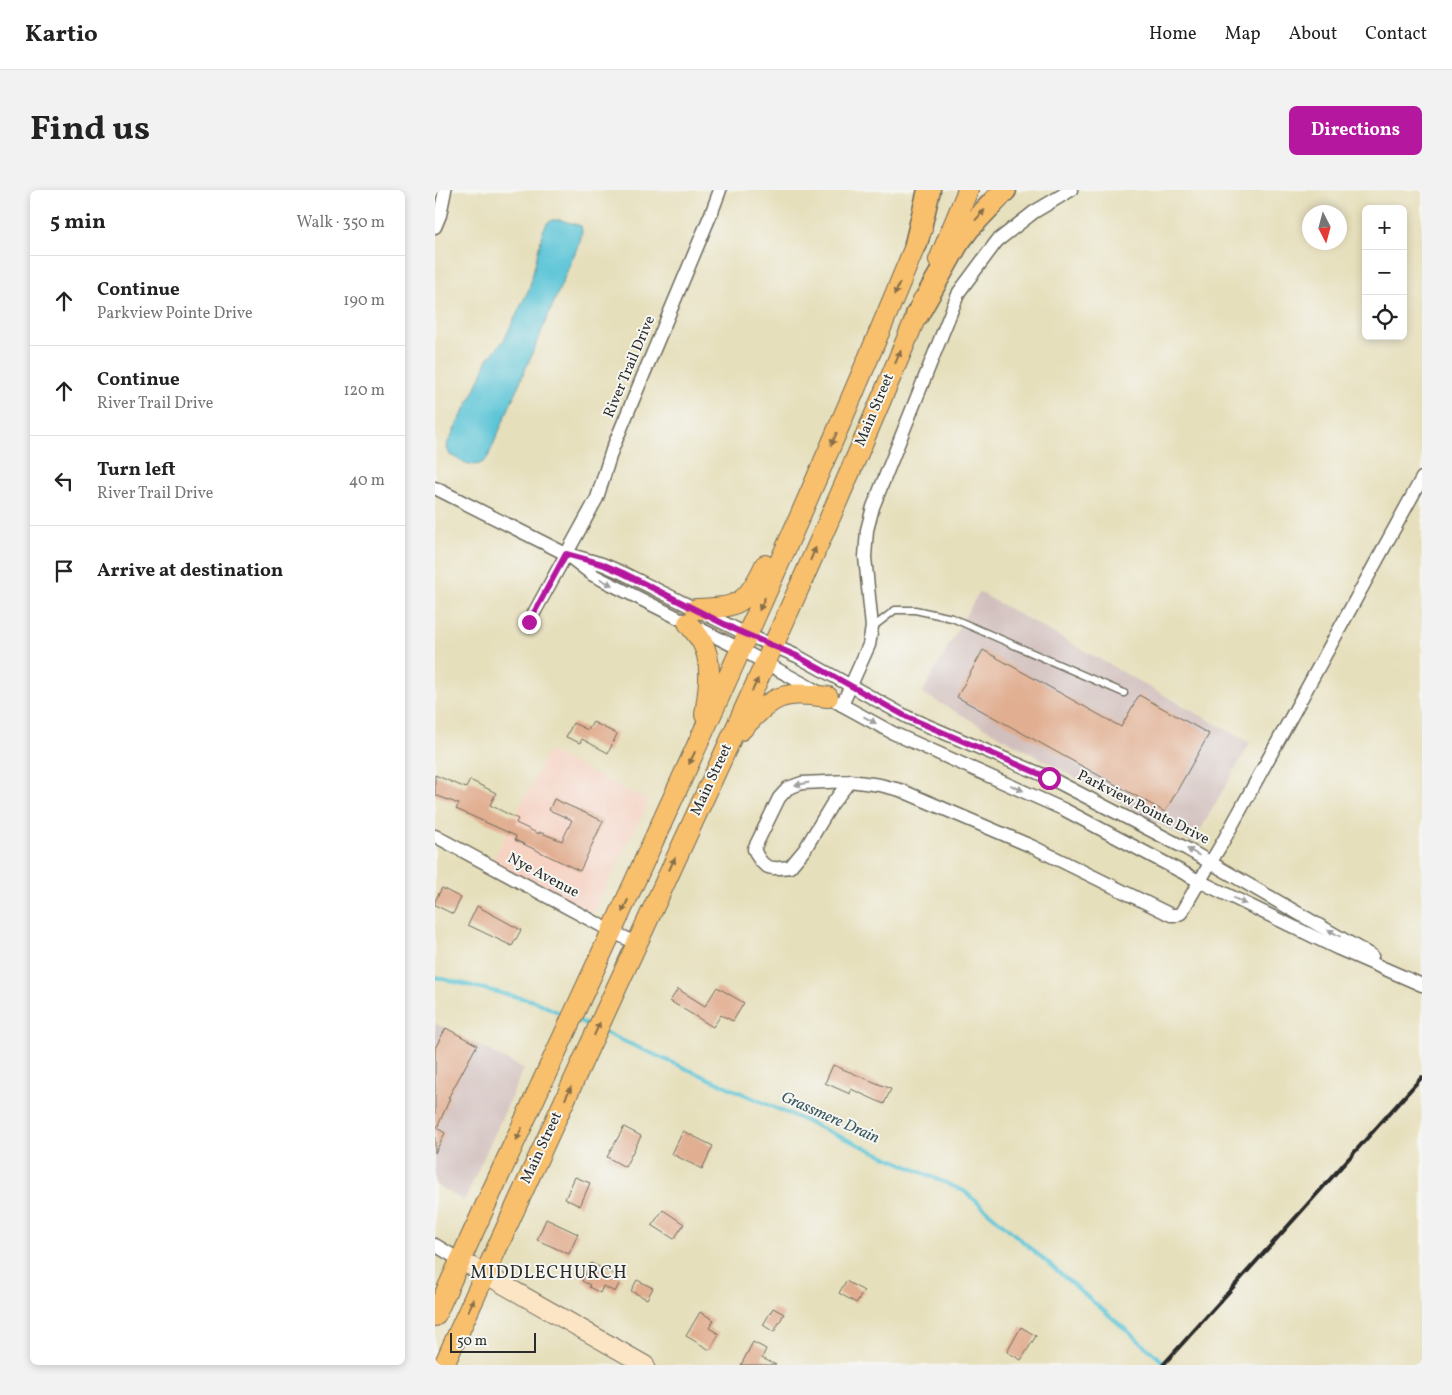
<!DOCTYPE html>
<html lang="en">
<head>
<meta charset="utf-8">
<style>
  :root { --surface:#fff; --page:#f2f2f2; --text:#222; --muted:#767676; --line:#e0e0e0; --accent:#b5179e }
  body { margin:0; font-family:Vollkorn,serif; background:var(--page); color:var(--text) }
  .controls { position:absolute; right:15px; top:15px; display:grid; overflow:hidden; border-radius:8px; box-shadow:0 2px 8px #0003 }
  .controls button { width:45px; height:45px; display:grid; place-items:center; padding:0; border:0; border-bottom:1px solid var(--line); background:var(--surface); color:var(--text); font:25px sans-serif }
  .compass { position:absolute; left:867px; top:15px; width:45px; height:45px; border-radius:50%; background:var(--surface); box-shadow:0 2px 8px #0003; rotate:174deg }
  .scale { position:absolute; left:15px; bottom:12px; width:86px; box-sizing:border-box; padding-left:5px; border:2px solid #2b2b2b; border-top:0; font-size:14px; line-height:18px; white-space:nowrap; color:#2b2b2b; -webkit-text-stroke:4px #f6f6f2; paint-order:stroke }
  .stop { position:absolute; width:15px; height:15px; margin:-11px; border:4px solid #b5179e; border-radius:50%; background:#fff }
  .stop.end { background:#b5179e; border-color:#fff; box-shadow:0 1px 5px #0008 }
  .list { margin:0; padding:0; list-style:none }
  h2 { display:flex; justify-content:space-between; align-items:center; height:65px; margin:0; padding:0 20px; font-size:21px }
  h2 small { font-size:16px; font-weight:400; color:var(--muted) }
  .list li { display:grid; grid-template-columns:32px 1fr auto; gap:15px; align-items:center; box-sizing:border-box; height:90px; padding:0 20px; border-top:1px solid var(--line) }
  .list b { display:block; font-size:19px; white-space:nowrap }
  .list p { margin:0; font-size:16px; white-space:nowrap; color:var(--muted) }
  .list em { font-size:16px; font-style:normal; color:var(--muted) }
  .icon { flex:none; width:28px; height:28px; fill:none; stroke:currentColor; stroke-width:2; stroke-linecap:round; stroke-linejoin:round }
  .map { position:relative; flex:none; width:987px; height:1175px; overflow:hidden; border-radius:8px }
  header { display:flex; align-items:center; gap:30px; box-sizing:border-box; height:70px; padding:0 25px; background:var(--surface); border-bottom:1px solid var(--line) }
  header strong { font-size:24px }
  nav { display:flex; gap:28px; margin-inline-start:auto; font-size:18px }
  .intro { display:flex; align-items:center; justify-content:space-between; box-sizing:border-box; height:120px; padding:0 30px }
  h1 { margin:0; font-size:35px }
  .button { padding:12px 22px; border-radius:8px; background:var(--accent); color:#fff; font-size:18px; font-weight:700 }
  main { display:flex; gap:30px; padding:0 30px }
  aside { flex:1; background:var(--surface); border-radius:8px; box-shadow:0 2px 8px #0003 }
  .map>svg:first-child { display:block }
  .built { fill:#f6d2c3 }
  .industrial { fill:#d1bfbd }
  .water { fill:#5bc5d7; stroke:#437881 }
  .lines { fill:none; stroke-linecap:round; stroke-linejoin:round }
  .stream { stroke:#5bc5d7; stroke-width:4 }
  .building { fill:#e1ae91 }
  .lane-casing { stroke:#6c6a5d; stroke-width:9 }
  .street-casing { stroke:#6c6a5d; stroke-width:15 }
  .secondary-casing { stroke:#6c6a5d; stroke-width:20 }
  .primary-casing { stroke:#6c6a5d; stroke-width:22 }
  .highway-casing { stroke:#6c6a5d; stroke-width:25 }
  .lane { stroke:#fff; stroke-width:6 }
  .street { stroke:#fff; stroke-width:12 }
  .secondary { stroke:#fce5c4; stroke-width:18 }
  .primary { stroke:#f8bf6c; stroke-width:20 }
  .highway { stroke:#f8bf6c; stroke-width:22 }
  .rail { stroke:#2b2b2b; stroke-width:4 }
  .oneway { fill:#876e48 }
  .oneway2 { fill:#a0a0a0 }
  .route { stroke:#b5179e; stroke-width:6 }
  .labels { text-anchor:middle; dominant-baseline:central; stroke-width:4; stroke-linejoin:round; paint-order:stroke }
  .street-label { font-size:15px; fill:#2b2b2b; stroke:#f6f6f2 }
  .water-label { font-size:16px; font-style:italic; fill:#39595f; stroke:#f6f6f2 }
  .quarter-label { font-size:18px; letter-spacing:1px; fill:#2b2b2b; stroke:#f6f6f2 }
</style>
</head>
<body>
<header>
<strong>Kartio</strong>
<nav><a>Home</a><a>Map</a><a>About</a><a>Contact</a></nav>
</header>
<div class="intro"><h1>Find us</h1><a class="button">Directions</a></div>
<main>
<aside>
<h2>5 min<small>Walk · 350 m</small></h2>
<ul class="list">
<li><svg class="icon" aria-label="ahead" viewBox="0 0 24 24"><path d="M12 20V5M6 11l6-6 6 6"/></svg><div><b>Continue</b><p>Parkview Pointe Drive</p></div><em>190 m</em></li>
<li><svg class="icon" aria-label="ahead" viewBox="0 0 24 24"><path d="M12 20V5M6 11l6-6 6 6"/></svg><div><b>Continue</b><p>River Trail Drive</p></div><em>120 m</em></li>
<li><svg class="icon" aria-label="left" viewBox="0 0 24 24"><path d="M17 20v-9H6M10 6l-5 5 5 5"/></svg><div><b>Turn left</b><p>River Trail Drive</p></div><em>40 m</em></li>
<li><svg class="icon" aria-label="arrive" viewBox="0 0 24 24"><path d="M6 21V4h12l-3 4 3 4H6"/></svg><div><b>Arrive at destination</b></div></li>
</ul>
</aside>
<div class="map">
<svg width="987" height="1175" viewBox="0 0 987 1175">
  <rect width="100%" height="100%" fill="#f6f6f2"/>
  <filter id="ink" filterUnits="userSpaceOnUse"><feTurbulence type="fractalNoise" baseFrequency=".02" numOctaves="2"/><feDisplacementMap in="SourceGraphic" scale="10" xChannelSelector="R" yChannelSelector="G"/><feConvolveMatrix kernelMatrix="1 2 1 2 8 2 1 2 1" color-interpolation-filters="sRGB"/></filter>
  <filter id="wash" filterUnits="userSpaceOnUse"><feTurbulence type="fractalNoise" baseFrequency=".0096" numOctaves="4" result="noise"/><feDisplacementMap in="SourceGraphic" scale="20" xChannelSelector="R" yChannelSelector="G"/><feGaussianBlur stdDeviation="1.12" result="paint"/><feColorMatrix in="noise" values="0 0 0 0 0 0 0 0 0 0 0 0 0 0 0 0 0 1.4 0 .05"/><feComposite in="paint" operator="in"/></filter>
  <g filter="url(#wash)">
    <rect width="100%" height="100%" fill="#e6dfbb"/>
    <path class="built" d="M113,561l101,50 -57,113 -101,-50z"/>
    <g class="industrial">
      <path d="M544,402l271,151 -57,100 -271,-150z"/>
      <path d="M0,833l89,46 -60,132 -29,-17z"/>
    </g>
    <path class="water" d="M118,30h8l20,6 1,6 -2,9 -92,216c-11,15 -24,5 -38,-2l-3,-7 1,-6 27,-52 13,-31 16,-19 25,-51 14,-58 4,-8z"/>
    <g class="lines">
      <g class="stream">
        <path d="M0,787l99,24 32,15"/>
        <path d="M142,830l15,7"/>
        <path d="M168,842l361,159 203,174"/>
      </g>
    </g>
    <g id="blocks">
      <g class="building">
        <path d="M548,460l138,77 18,-32 70,39 -44,78 -208,-115z"/>
        <path d="M158,532l24,12 -9,19 -26,-14 -2,4 -14,-6 7,-14 15,7z"/>
        <path d="M0,585l31,13 4,-8 26,13 -6,12 28,14 -2,4 23,11v-2l23,9 10,-21 -23,-10 5,-11 49,22 -23,50 -65,-31 1,-4 -60,-27 3,-5 -24,-9z"/>
        <path d="M7,698l19,10 -8,16 -18,-9v-4z"/>
        <path d="M42,716l44,24 -9,16 -44,-21z"/>
        <path d="M282,797l27,16 -11,18 -12,-6 -8,12 -43,-26 8,-12 27,17z"/>
        <path d="M11,838l31,17 -29,53h2l-13,30 8,5 -10,20v-105z"/>
        <path d="M398,875l58,24 -7,15 -33,-15 -1,5 -25,-11z"/>
        <path d="M189,937l17,9 -16,31 -18,-10z"/>
        <path d="M248,941l30,15 -11,23 -30,-15z"/>
        <path d="M140,987l15,6 -10,23 -15,-7z"/>
        <path d="M228,1020l21,14 -10,15 -22,-14z"/>
        <path d="M111,1029l32,15 -9,20 -32,-14z"/>
        <path d="M156,1073l31,15 -7,14 -12,-6 -3,7 -11,-6 1,-2 -8,-4z"/>
        <path d="M202,1090l16,8 -6,11 -16,-8z"/>
        <path d="M411,1091l18,10 -8,12 -17,-10z"/>
        <path d="M338,1118l11,6 -10,18 -11,-7z"/>
        <path d="M265,1122l14,8 -5,8 10,6 -9,16 -24,-14z"/>
        <path d="M586,1137l15,9 -15,24 -14,-8z"/>
        <path d="M318,1152l13,7 -4,9 14,7h-35z"/>
      </g>
    </g>
  </g>
  <g filter="url(#ink)">
    <use href="#blocks" fill-opacity="0" stroke="#6c6a5d" stroke-width="1"/>
    <g class="lines">
      <g class="lane-casing">
        <path id="lane" d="M438,437l22,-17h20l37,8 172,75"/>
      </g>
      <g class="street-casing">
        <g id="street">
          <path d="M0,37l5,-12 5,-25"/>
          <path d="M0,298l131,66 27,21 149,75 151,83 172,77 134,71 138,67 85,37"/>
          <path d="M136,365l31,9 21,9 125,62 49,21 110,61 143,61 25,13 112,58 185,107"/>
          <path d="M94,432l68,-124 15,-48 101,-241 7,-19"/>
          <path d="M407,515l27,-60 3,-18 -7,-70 2,-27 6,-23 86,-215 38,-51 37,-29 37,-22"/>
          <path d="M415,591l-18,23 -27,45 -15,18c-20,3 -28,2 -36,-18l25,-51 9,-10 14,-5 48,-2 30,4 20,5 131,56 140,69h6l4,-2 44,-75 197,-360"/>
          <path d="M0,646l178,96 23,11"/>
          <path d="M0,1055l25,15"/>
        </g>
      </g>
      <g class="secondary-casing">
        <path id="secondary" d="M25,1070l185,105"/>
      </g>
      <g class="primary-casing">
        <g id="primary">
          <path d="M504,70l29,-70"/>
          <path d="M261,419c42,-1 51,-5 69,-44"/>
          <path d="M253,433c4,6 10,12 14,19 12,22 6,50 3,73"/>
          <path d="M306,540c33,-34 38,-40 87,-33"/>
          <path d="M0,1126c164,-362 337,-719 487,-1087"/>
          <path d="M9,1175c159,-355 330,-705 479,-1065"/>
        </g>
      </g>
      <g class="highway-casing">
        <g id="highway">
          <path d="M481,54l13,-54"/>
          <path d="M482,125l40,-71 11,-15 37,-39"/>
        </g>
      </g>
      <use href="#lane" class="lane"/>
      <use href="#street" class="street"/>
      <use href="#secondary" class="secondary"/>
      <use href="#primary" class="primary"/>
      <use href="#highway" class="highway"/>
      <path class="rail" d="M728,1175l259,-288"/>
    </g>
    <defs><path id="oneway-solid" d="M-6-.8H1V-3.2L6.5 0L1 3.2V.8H-6Z" transform="scale(1.25)"/></defs>
    <g class="oneway">
      <use href="#oneway-solid" transform="translate(545 25) rotate(-48)"/>
      <use href="#oneway-solid" transform="translate(462 99) rotate(113)"/>
      <use href="#oneway-solid" transform="translate(463 167) rotate(-67)"/>
      <use href="#oneway-solid" transform="translate(399 249) rotate(113)"/>
      <use href="#oneway-solid" transform="translate(378 364) rotate(-67)"/>
      <use href="#oneway-solid" transform="translate(327 414) rotate(114)"/>
      <use href="#oneway-solid" transform="translate(320 495) rotate(-65)"/>
      <use href="#oneway-solid" transform="translate(257 568) rotate(115)"/>
      <use href="#oneway-solid" transform="translate(237 674) rotate(-65)"/>
      <use href="#oneway-solid" transform="translate(190 716) rotate(115)"/>
      <use href="#oneway-solid" transform="translate(162 839) rotate(-66)"/>
      <use href="#oneway-solid" transform="translate(133 903) rotate(-65)"/>
      <use href="#oneway-solid" transform="translate(84 944) rotate(115)"/>
      <use href="#oneway-solid" transform="translate(36 1115) rotate(-66)"/>
    </g>
    <g class="oneway2">
      <use href="#oneway-solid" transform="translate(171 392) rotate(27)"/>
      <use href="#oneway-solid" transform="translate(435 530) rotate(29)"/>
      <use href="#oneway-solid" transform="translate(367 594) rotate(169)"/>
      <use href="#oneway-solid" transform="translate(582 598) rotate(24)"/>
      <use href="#oneway-solid" transform="translate(758 662) rotate(-151)"/>
      <use href="#oneway-solid" transform="translate(805 711) rotate(26)"/>
      <use href="#oneway-solid" transform="translate(899 743) rotate(-150)"/>
    </g>
  </g>
  <g class="lines" filter="url(#ink)">
    <path class="route" d="M94,432l37,-68 36,10 21,9 111,56 63,27 110,61 142,61"/>
  </g>
  <g class="labels">
    <g class="street-label">
      <text transform="translate(195 177) rotate(-67)">River Trail Drive</text>
      <text transform="translate(440 220) rotate(-67)">Main Street</text>
      <text transform="translate(277 590) rotate(-65)">Main Street</text>
      <text transform="translate(708 618) rotate(27)">Parkview Pointe Drive</text>
      <text transform="translate(108 686) rotate(28)">Nye Avenue</text>
      <text transform="translate(107 958) rotate(-65)">Main Street</text>
    </g>
    <g class="water-label">
      <text transform="translate(395 928) rotate(24)">Grassmere Drain</text>
    </g>
    <g class="quarter-label">
      <text x="114" y="1083">MIDDLECHURCH</text>
    </g>
  </g>
</svg>
<div class="controls">
<button>+</button>
<button>−</button>
<button><svg class="icon" aria-label="locate" viewBox="0 0 24 24"><circle cx="12" cy="12" r="6"/><path d="M12 2v4M12 18v4M2 12h4M18 12h4"/></svg></button>
</div>
<svg class="compass" viewBox="-18 -18 36 36"><path d="M0-13l5 13h-10z" fill="#e53935"/><path d="M0 13l5-13h-10z" fill="#767676"/></svg>
<div class="scale">50 m</div>
<div class="stop" style="left:614px;top:588px"></div>
<div class="stop end" style="left:94px;top:432px"></div>
</div>
</main>
</body>
</html>
